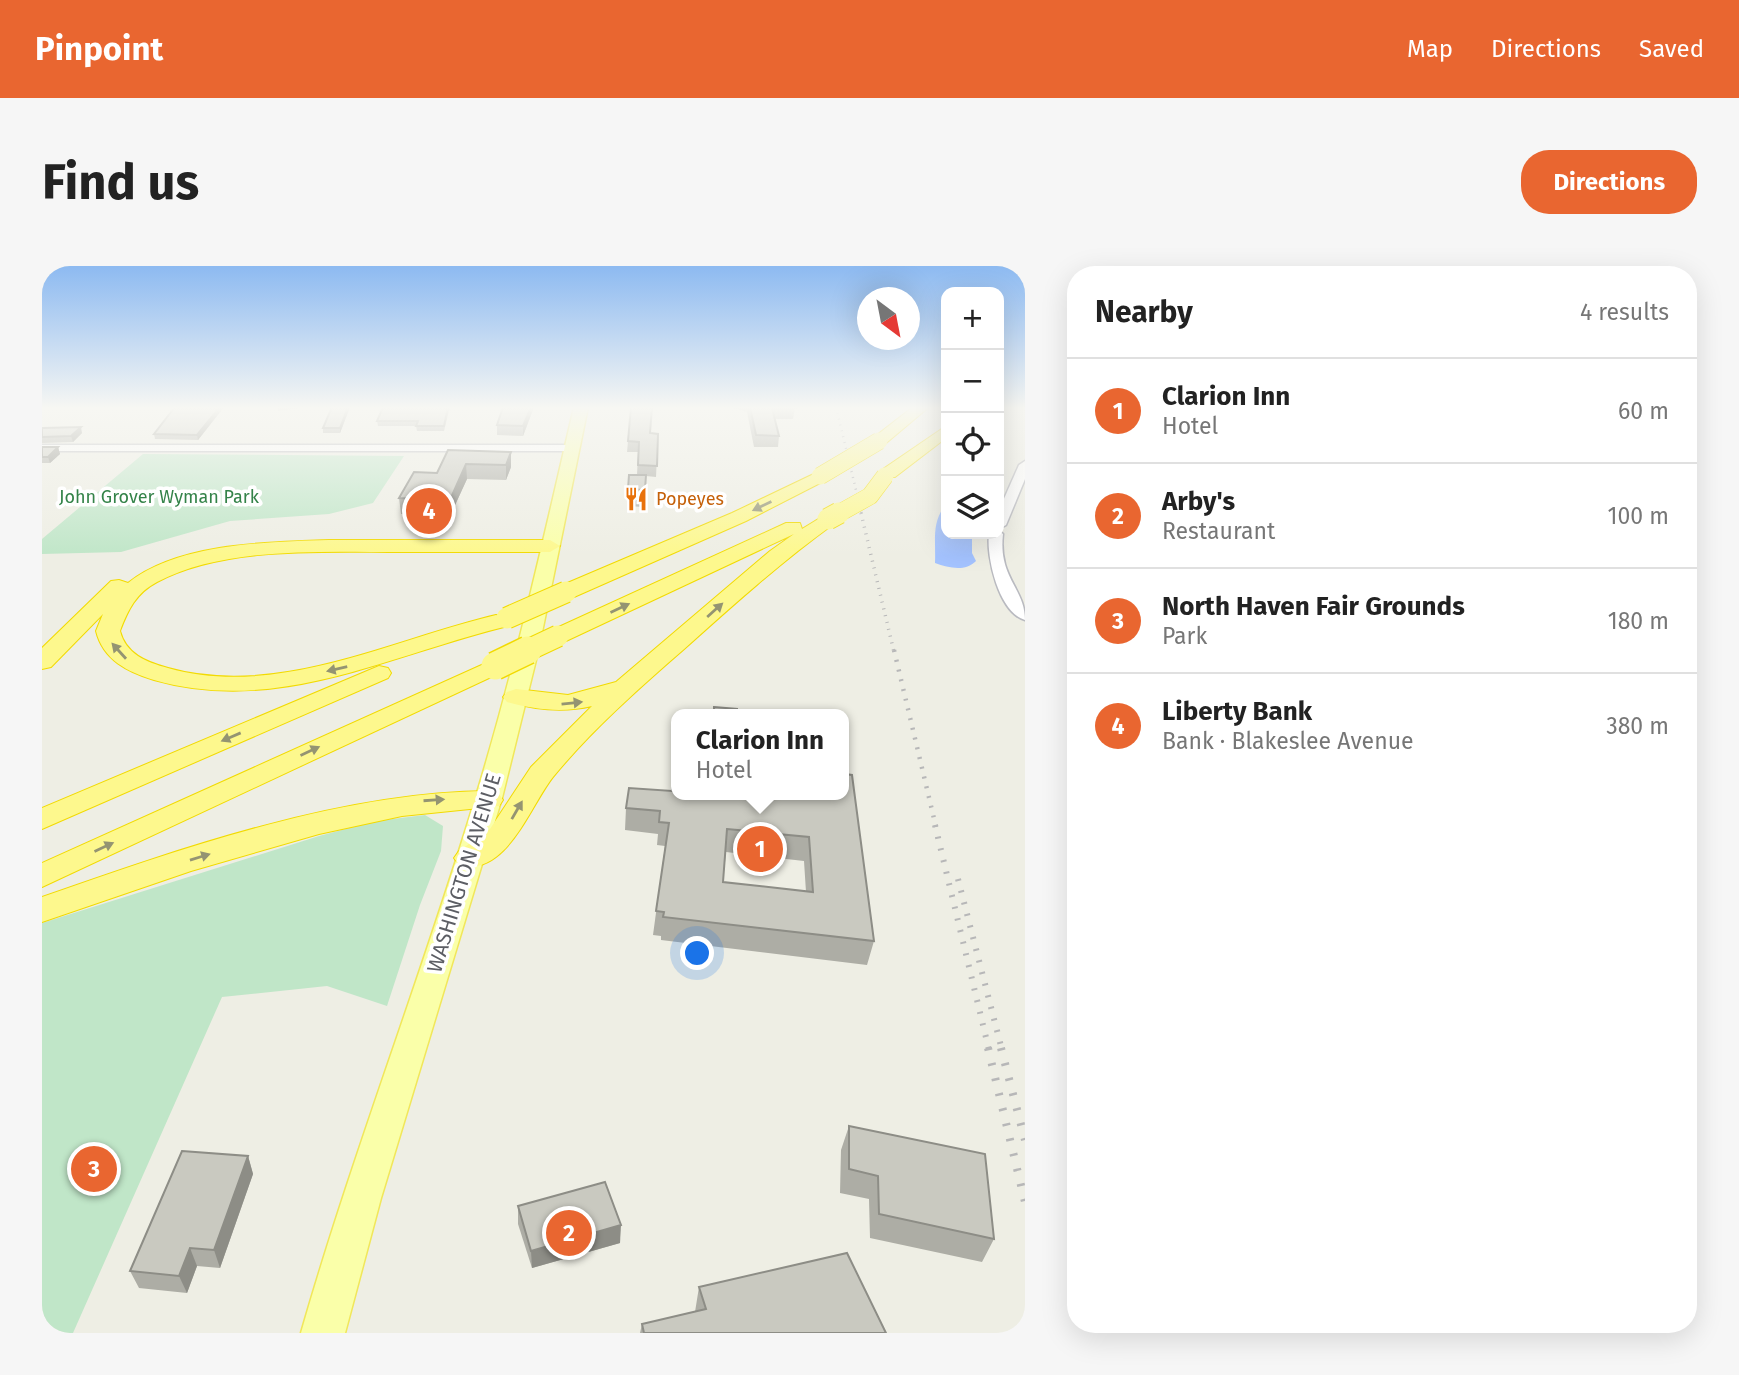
<!DOCTYPE html>
<html lang="en">
<head>
<meta charset="utf-8">
<style>
  :root { --surface:#fff; --page:#f6f6f6; --text:#222; --muted:#767676; --line:#e0e0e0; --accent:#e96630 }
  body { margin:0; font-family:"Fira Sans",sans-serif; background:var(--page); color:var(--text) }
  .controls { position:absolute; right:21px; top:21px; display:grid; overflow:hidden; border-radius:14px; box-shadow:0 7px 28px #0002 }
  .controls button { width:63px; height:63px; display:grid; place-items:center; padding:0; border:0; border-bottom:2px solid var(--line); background:var(--surface); color:var(--text); font:35px sans-serif }
  .compass { position:absolute; left:815px; top:21px; width:63px; height:63px; border-radius:50%; background:var(--surface); box-shadow:0 7px 28px #0002; rotate:148deg }
  .you { position:absolute; left:656px; top:688px; width:24px; height:24px; margin:-18px; border:5px solid #fff; border-radius:50%; background:#1a73e8; box-shadow:0 0 0 10px #1a73e833 }
  .badge { display:grid; place-items:center; width:46px; height:46px; border-radius:50%; background:var(--accent); color:#fff; font-size:23px; font-weight:700 }
  .pin { position:absolute; translate:-50% -50%; border:4px solid #fff; box-shadow:0 2px 7px #0006 }
  .popup { position:absolute; left:629px; top:443px; width:178px; height:91px; box-sizing:border-box; display:grid; place-content:center; border-radius:14px; background:var(--surface); filter:drop-shadow(0 2px 5px #0005); font-size:23px; white-space:nowrap; color:var(--muted) }
  .popup b { font-size:26px; color:var(--text) }
  .popup::after { content:''; position:absolute; left:50%; top:100%; margin-left:-14px; border:14px solid transparent; border-top-color:var(--surface) }
  .list { margin:0; padding:0; list-style:none }
  h2 { display:flex; justify-content:space-between; align-items:center; height:91px; margin:0; padding:0 28px; font-size:30px }
  h2 small { font-size:23px; font-weight:400; color:var(--muted) }
  .list li { display:grid; grid-template-columns:46px 1fr auto; gap:21px; align-items:center; box-sizing:border-box; height:105px; padding:0 28px; border-top:2px solid var(--line) }
  .list b { display:block; font-size:26px; white-space:nowrap }
  .list p { margin:0; font-size:23px; white-space:nowrap; color:var(--muted) }
  .list em { font-size:23px; font-style:normal; color:var(--muted) }
  .icon { flex:none; width:38px; height:38px; fill:none; stroke:currentColor; stroke-width:2; stroke-linecap:round; stroke-linejoin:round }
  .map { position:relative; flex:none; width:983px; height:1067px; overflow:hidden; border-radius:28px }
  header { display:flex; align-items:center; gap:42px; box-sizing:border-box; height:98px; padding:0 35px; background:var(--accent); color:#fff }
  header strong { font-size:33px }
  nav { display:flex; gap:38px; margin-inline-start:auto; font-size:24px }
  .intro { display:flex; align-items:center; justify-content:space-between; box-sizing:border-box; height:168px; padding:0 42px }
  h1 { margin:0; font-size:49px }
  .button { padding:18px 32px; border-radius:28px; background:var(--accent); color:#fff; font-size:24px; font-weight:700 }
  main { display:flex; gap:42px; padding:0 42px }
  aside { flex:1; background:var(--surface); border-radius:28px; box-shadow:0 7px 28px #0002 }
  .map>svg:first-child { display:block }
  .green { fill:#c0e6c8 }
  .water { fill:#a4c3ff }
  .lines { fill:none; stroke-linecap:round; stroke-linejoin:round }
  .minor-casing { stroke:#b9bac0; stroke-width:3 }
  .major-casing { stroke:#f1e75a; stroke-width:3 }
  .highway-casing { stroke:#f2da01; stroke-width:2 }
  .minor { fill:#fff; fill-rule:evenodd }
  .major { fill:#faffa9; fill-rule:evenodd }
  .highway { fill:#fdf88d; fill-rule:evenodd }
  .rail-far4 { stroke:#b7b7b8; stroke-width:2.5; stroke-dasharray:1 5; stroke-linecap:butt }
  .rail-far3 { stroke:#b7b7b8; stroke-width:3.5; stroke-dasharray:1 6; stroke-linecap:butt }
  .rail-far2 { stroke:#b7b7b8; stroke-width:4.5; stroke-dasharray:2 8; stroke-linecap:butt }
  .rail-far1 { stroke:#b7b7b8; stroke-width:6; stroke-dasharray:2 10; stroke-linecap:butt }
  .rail { stroke:#b7b7b8; stroke-width:8; stroke-dasharray:2.5 13; stroke-linecap:butt }
  .highway-bridge-far2-casing { stroke:#f2da01; stroke-width:18; stroke-linecap:butt }
  .highway-bridge-far1-casing { stroke:#f2da01; stroke-width:23; stroke-linecap:butt }
  .highway-bridge-casing { stroke:#f2da01; stroke-width:30; stroke-linecap:butt }
  .highway-bridge-far2 { stroke:#fdf88d; stroke-width:17 }
  .highway-bridge-far1 { stroke:#fdf88d; stroke-width:21 }
  .highway-bridge { stroke:#fdf88d; stroke-width:27 }
  .wall { fill:#adada5; fill-rule:evenodd }
  .shaded-wall { fill:#8d8d86 }
  .building { fill:#c9c9c0; stroke:#8d8d86; stroke-width:2; fill-rule:evenodd }
  .oneway { fill:#949472 }
  .labels { text-anchor:middle; dominant-baseline:central; stroke-width:7; stroke-linejoin:round; paint-order:stroke }
  .far-park-label { font-size:18px; fill:#348349; stroke:#fff }
  .far-food-label { font-size:18px; fill:#c56008; stroke:#fff; text-anchor:start }
  .street-label { font-size:21px; fill:#5c5e64; stroke:#fff }
</style>
</head>
<body>
<header>
<strong>Pinpoint</strong>
<nav><a>Map</a><a>Directions</a><a>Saved</a></nav>
</header>
<div class="intro"><h1>Find us</h1><a class="button">Directions</a></div>
<main>
<div class="map">
<svg width="983" height="1067" viewBox="0 0 983 1067">
  <rect width="100%" height="100%" fill="#eeeee4"/>
  <g class="green">
    <path d="M101,188l261,2 -31,47 -44,11 -99,7 -109,31 -79,2v-15z"/>
    <path d="M383,549l18,11 -2,25 -21,54 -33,101 -60,-20 -105,11 -149,336h-31v-410l277,-87 57,-15z"/>
  </g>
  <path class="water" d="M904,238v30h26v19l4,8c-11,11 -27,7 -41,2 1,-23 -4,-40 11,-59z"/>
  <g class="lines">
    <g class="minor-casing">
      <g id="minor">
        <path d="M0,179h530l6,3 -6,3h-530z"/>
        <path d="M983,195v18l-19,46 -7,4v-19l20,-45z"/>
        <path d="M957,265l4,3c-5,44 22,54 22,86 -26,-7 -39,-63 -36,-86h10z"/>
      </g>
    </g>
    <g class="major-casing">
      <path id="major" d="M532,141h14l-50,245 -36,146 -121,400 -36,135h-44c52,-181 121,-357 175,-537 39,-128 68,-259 98,-389z"/>
    </g>
    <g class="highway-casing">
      <g id="highway">
        <path d="M871,141h16l-44,37h-12v-6z"/>
        <path d="M904,160v12l-51,39h-12l-3,-4 3,-4z"/>
        <path d="M778,205l9,5 -3,4 -80,41 -172,76h-16l-3,-5 3,-5 174,-74z"/>
        <path d="M786,247l7,2 3,4 -3,4c-54,39 -103,83 -152,127 -45,39 -92,81 -130,127 -23,29 -47,101 -94,88l-5,-7 5,-7 31,-22 41,-62 61,-61c-29,7 -56,4 -85,-4l-4,-5 4,-5 9,-3 52,6 48,-13 154,-131 24,-17 -228,107h-16l-4,-5 4,-5 236,-108h14l2,6z"/>
        <path d="M287,274h221l10,6 -10,6c-50,0 -100,0 -150,0 -75,0 -175,-6 -243,30 -21,11 -29,28 -37,49 6,23 26,31 48,37 109,31 222,-28 328,-53l8,2 3,5 -3,5c-117,29 -227,88 -350,53 -26,-8 -51,-20 -58,-49l7,-17 -52,53 -9,2v-21l69,-67 8,-1 9,3c50,-40 139,-41 201,-43z"/>
        <path d="M453,393l9,2 3,5 -3,5 -462,216v-24z"/>
        <path d="M337,400l9,2 3,5 -3,5 -346,151v-21z"/>
        <path d="M446,525l11,3 4,6 -4,6 -97,10 -83,18 -128,37 -149,51v-25c137,-48 300,-105 446,-106z"/>
      </g>
    </g>
    <use href="#minor" class="minor"/>
    <use href="#major" class="major"/>
    <use href="#highway" class="highway"/>
    <path class="rail-far4" d="M794,141l26,108"/>
    <path class="rail-far3" d="M819,247l33,139"/>
    <path class="rail-far2" d="M852,384l42,177"/>
    <g class="rail-far1">
      <path d="M893,559l54,225"/>
      <path d="M916,613l44,171"/>
    </g>
    <g class="rail">
      <path d="M946,782l37,154"/>
      <path d="M959,782l24,92"/>
    </g>
    <g class="highway-bridge-far2-casing">
      <g id="highway-bridge-far2">
        <path d="M778,210l59,-35"/>
        <path d="M794,249l34,-19 15,-20"/>
      </g>
    </g>
    <g class="highway-bridge-far1-casing">
      <g id="highway-bridge-far1">
        <path d="M786,253l11,-6"/>
        <path d="M465,352l59,-26"/>
        <path d="M482,386l34,-16"/>
      </g>
    </g>
    <g class="highway-bridge-casing">
      <path id="highway-bridge" d="M453,400l33,-16"/>
    </g>
    <use href="#highway-bridge-far2" class="highway-bridge-far2"/>
    <use href="#highway-bridge-far1" class="highway-bridge-far1"/>
    <use href="#highway-bridge" class="highway-bridge"/>
  </g>
  <g class="wall">
    <path d="M182,141l-26,33 -43,-1 -1,-5z"/>
    <path d="M308,141l-10,26h-17v-5z"/>
    <path d="M408,141l-6,24h-27l-1,-5h-38l-1,-5z"/>
    <path d="M492,141l-11,29 -26,-1v-10z"/>
    <path d="M688,141h64l1,1 -2,11h-18l4,17 -1,11h-24l-7,-35z"/>
    <path d="M0,162l40,5 -9,9 -31,1z"/>
    <path d="M608,167l8,1 -2,43 -10,-1 -2,31 -17,-1 2,-31h8l1,-23h-11l1,-11z"/>
    <path d="M0,181h16l2,7 -10,9h-8z"/>
    <path d="M406,184l63,17 -5,13 -39,-1 -17,37 -49,-2 -2,-16 38,-25z"/>
    <path d="M802,529l30,146 -7,24 -206,-25v-4l-8,-1 12,-89 -8,-1 1,-11 -33,-4 1,-22zM684,586l78,9 2,31 -83,-10z"/>
    <path d="M807,860l145,113 -12,23 -112,-24 -1,-39 -29,-6 1,-43z"/>
    <path d="M206,890l5,18 -33,94 -23,-2 -10,27 -48,-5 -9,-17z"/>
    <path d="M476,940l102,37 -88,25 -14,-44z"/>
    <path d="M657,1021l187,46h-246l2,-9 53,-12z"/>
  </g>
  <g class="shaded-wall">
    <path d="M178,141h4l-26,33 -1,-5z"/>
    <path d="M236,141h27l-27,4z"/>
    <path d="M306,141h2l-10,26v-5z"/>
    <path d="M489,141h3l-11,29v-10z"/>
    <path d="M39,161l1,6 -9,9 -2,-6z"/>
    <path d="M16,181l2,7 -10,9 -2,-6z"/>
    <path d="M469,186v15l-5,13v-15z"/>
    <path d="M424,198l1,15 -17,37v-16z"/>
    <path d="M206,890l5,18 -33,94 -6,-18z"/>
    <path d="M579,959l-1,18 -88,25 -1,-17z"/>
    <path d="M148,982l7,18 -10,27 -8,-17z"/>
  </g>
  <g class="building">
    <path d="M133,141h45l-23,28 -43,-1z"/>
    <path d="M290,141h16l-8,21h-17z"/>
    <path d="M341,141h65l-4,19h-28l2,-5h-41z"/>
    <path d="M461,141h28l-8,19 -26,-1z"/>
    <path d="M589,141h21l-2,26 8,1 -1,32 -19,-1 1,-23 -11,-1z"/>
    <path d="M708,141h44l1,1h-23l7,28 -23,-1z"/>
    <path d="M39,161l-10,9 -29,1v-9z"/>
    <path d="M0,181h16l-10,10h-6z"/>
    <path d="M406,184l63,2 -5,13 -40,-1 -16,36 -51,-2 15,-26 23,1z"/>
    <path d="M587,209h17l-1,15 -17,-1z"/>
    <path d="M672,441l23,2v5h-23z"/>
    <path d="M634,487v42h168v-21l8,1 22,166 -211,-24 1,-5 -8,-1 13,-88 -10,-1 1,-11 -34,-3 3,-20 43,3zM685,563l82,8 4,55 -90,-10z"/>
    <path d="M807,860l136,28 9,85 -115,-25 -1,-38 -29,-7z"/>
    <path d="M140,885l66,5 -34,94 -24,-2 -11,28 -49,-5z"/>
    <path d="M563,916l16,43 -90,26 -13,-45z"/>
    <path d="M805,987l39,80h-242l-2,-9 64,-15 -7,-22z"/>
  </g>
  <defs><path id="oneway-solid" d="M-6-.8H1V-3.2L6.5 0L1 3.2V.8H-6Z" transform="scale(1.75)"/></defs>
  <g class="oneway">
    <use href="#oneway-solid" transform="translate(720 240) rotate(154)"/>
    <use href="#oneway-solid" transform="translate(578 342) rotate(-25)"/>
    <use href="#oneway-solid" transform="translate(673 344) rotate(-42)"/>
    <use href="#oneway-solid" transform="translate(77 385) rotate(-132)"/>
    <use href="#oneway-solid" transform="translate(295 403) rotate(167)"/>
    <use href="#oneway-solid" transform="translate(530 437) rotate(-6)"/>
    <use href="#oneway-solid" transform="translate(189 471) rotate(157)"/>
    <use href="#oneway-solid" transform="translate(268 485) rotate(-25)"/>
    <use href="#oneway-solid" transform="translate(392 534) rotate(-4)"/>
    <use href="#oneway-solid" transform="translate(475 544) rotate(-60)"/>
    <use href="#oneway-solid" transform="translate(62 581) rotate(-25)"/>
    <use href="#oneway-solid" transform="translate(158 591) rotate(-17)"/>
  </g>
  <linearGradient id="sky" x2="0" y2="1"><stop stop-color="#8dbaf1"/><stop offset="0.49" stop-color="#f7f7f3"/><stop offset="1" stop-color="#f7f7f3" stop-opacity="0"/></linearGradient>
  <rect width="983" height="290" fill="url(#sky)"/>
  <defs>
    <g id="restaurant-bare" transform="scale(1.89)"><path d="M-5-6h1v4h1v-4h1v4h1v-4h1v5L-1.5 .5V6h-2V.5L-5-1ZM5-6V6H3V1.5H1.5Q1.5-4 5-6Z" fill="#e8710a" stroke="#fff" stroke-width="2.5" paint-order="stroke"/></g>
  </defs>
  <g fill-rule="evenodd">
    <use href="#restaurant-bare" x="594" y="233"/>
  </g>
  <g class="labels">
    <g class="far-park-label">
      <text x="117" y="231">John Grover Wyman Park</text>
    </g>
    <g class="far-food-label">
      <text x="614" y="233">Popeyes</text>
    </g>
    <g class="street-label">
      <text transform="translate(422 607) rotate(-73)">WASHINGTON AVENUE</text>
    </g>
  </g>
</svg>
<div class="controls">
<button>+</button>
<button>−</button>
<button><svg class="icon" aria-label="locate" viewBox="0 0 24 24"><circle cx="12" cy="12" r="6"/><path d="M12 2v4M12 18v4M2 12h4M18 12h4"/></svg></button>
<button><svg class="icon" aria-label="layers" viewBox="0 0 24 24"><path d="M12 4l9 5-9 5-9-5zM3 14l9 5 9-5"/></svg></button>
</div>
<svg class="compass" viewBox="-18 -18 36 36"><path d="M0-13l5 13h-10z" fill="#e53935"/><path d="M0 13l5-13h-10z" fill="#767676"/></svg>
<div class="you"></div>
<div class="pin badge" style="left:718px;top:583px">1</div>
<div class="popup"><b>Clarion Inn</b>Hotel</div>
<div class="pin badge" style="left:527px;top:967px">2</div>
<div class="pin badge" style="left:52px;top:903px">3</div>
<div class="pin badge" style="left:387px;top:245px">4</div>
</div>
<aside>
<h2>Nearby<small>4 results</small></h2>
<ul class="list">
<li><span class="badge">1</span><div><b>Clarion Inn</b><p>Hotel</p></div><em>60 m</em></li>
<li><span class="badge">2</span><div><b>Arby's</b><p>Restaurant</p></div><em>100 m</em></li>
<li><span class="badge">3</span><div><b>North Haven Fair Grounds</b><p>Park</p></div><em>180 m</em></li>
<li><span class="badge">4</span><div><b>Liberty Bank</b><p>Bank · Blakeslee Avenue</p></div><em>380 m</em></li>
</ul>
</aside>
</main>
</body>
</html>
